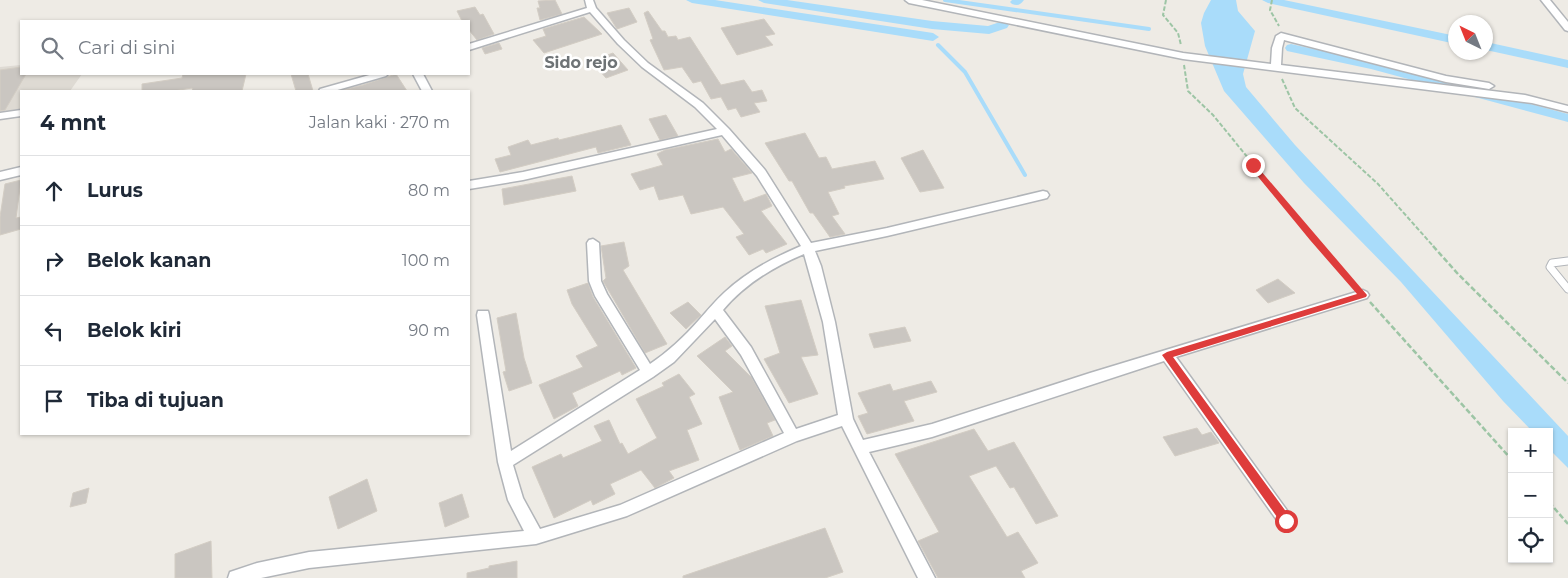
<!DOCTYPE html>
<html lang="id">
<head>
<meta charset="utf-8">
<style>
  :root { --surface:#fff; --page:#f2f2f3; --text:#1f2937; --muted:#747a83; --line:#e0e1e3 }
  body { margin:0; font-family:Montserrat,sans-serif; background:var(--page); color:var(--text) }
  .controls { position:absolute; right:15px; bottom:15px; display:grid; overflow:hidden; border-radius:0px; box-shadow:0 1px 4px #0004 }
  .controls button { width:45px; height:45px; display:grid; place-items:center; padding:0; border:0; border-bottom:1px solid var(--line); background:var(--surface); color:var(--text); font:25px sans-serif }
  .compass { position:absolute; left:1448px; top:15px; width:45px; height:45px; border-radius:50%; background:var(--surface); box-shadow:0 1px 4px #0004; rotate:317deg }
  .stop { position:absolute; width:15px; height:15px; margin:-11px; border:4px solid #de3c3b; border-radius:50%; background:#fff }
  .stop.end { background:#de3c3b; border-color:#fff; box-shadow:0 1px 5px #0008 }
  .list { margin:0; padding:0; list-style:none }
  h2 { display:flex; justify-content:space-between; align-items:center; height:65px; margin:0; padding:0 20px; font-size:21px }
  h2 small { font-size:16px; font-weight:400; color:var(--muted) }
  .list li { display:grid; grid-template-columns:32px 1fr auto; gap:15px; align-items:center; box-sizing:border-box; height:70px; padding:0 20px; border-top:1px solid var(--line) }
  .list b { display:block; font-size:19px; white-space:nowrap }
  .list em { font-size:16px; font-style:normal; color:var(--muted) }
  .icon { flex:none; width:28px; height:28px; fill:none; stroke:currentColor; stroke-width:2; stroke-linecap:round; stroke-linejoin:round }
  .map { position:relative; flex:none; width:1568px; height:578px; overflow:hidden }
  .search { position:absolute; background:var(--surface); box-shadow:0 1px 4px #0004; left:20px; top:20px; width:450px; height:55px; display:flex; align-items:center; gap:12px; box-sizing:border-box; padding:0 18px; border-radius:0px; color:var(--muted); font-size:19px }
  .panel { position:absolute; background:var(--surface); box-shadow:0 1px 4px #0004; left:20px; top:90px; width:450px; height:345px; border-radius:0px }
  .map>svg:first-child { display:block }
  .education { fill:#dedad3 }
  .water { fill:#a9dcfa }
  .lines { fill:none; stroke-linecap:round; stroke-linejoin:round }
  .stream { stroke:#a9dcfa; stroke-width:4 }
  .canal { fill:#a9dcfa; fill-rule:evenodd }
  .building { fill:#cac6c1; stroke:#d3cdc4 }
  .service-casing { stroke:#b2b5b9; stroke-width:9 }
  .minor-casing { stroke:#b2b5b9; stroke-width:3 }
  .path-far1 { stroke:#9dc5a5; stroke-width:2; stroke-dasharray:4.5 2; stroke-linecap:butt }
  .path { stroke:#9dc5a5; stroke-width:2.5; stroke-dasharray:5.5 2.5; stroke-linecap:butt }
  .service { stroke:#fff; stroke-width:7 }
  .minor { fill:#fff; fill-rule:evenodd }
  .route { fill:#de3c3b }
  .labels { text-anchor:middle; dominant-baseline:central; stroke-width:5; stroke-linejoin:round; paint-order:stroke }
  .far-quarter-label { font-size:16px; font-weight:bold; fill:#6e7376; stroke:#fff }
</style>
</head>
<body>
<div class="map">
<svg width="1568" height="578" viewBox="0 0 1568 578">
  <rect width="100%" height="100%" fill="#eeebe5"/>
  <path class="education" d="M21,65v9h61l-12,17h-49v20l-21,3v-47z"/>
  <path class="water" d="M1211,0h25l2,11 17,20 -12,43 3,13 49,58 273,291v32l-19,-19v-17h-16l-30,-31 -102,-119 -97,-99 -80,-92 -19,-45 -4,-23 3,-10z"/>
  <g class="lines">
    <g class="stream">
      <path d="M945,0l204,29"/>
      <path d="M938,45l27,27 60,103"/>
    </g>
    <g class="canal">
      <path d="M686,0h29l218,33 6,4 -6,4 -241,-38z"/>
      <path d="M758,0h29l145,21 56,5 15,-5 6,4 -2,3 -18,6 -57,-5 -168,-26z"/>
      <path d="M1012,0h12c-4,5 -6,6 -12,4l-2,-2z"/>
      <path d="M1262,0h22l172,36v8l-188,-41z"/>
      <path d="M1486,42l82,18v8l-82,-18z"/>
      <path d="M1291,44l86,19 191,51v8l-197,-53 -84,-18 -2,-3 2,-3z"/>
    </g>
  </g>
  <g class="building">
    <path d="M555,0l7,14 -22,6 -3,-12h3l-2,-7z"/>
    <path d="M475,7l5,8 3,-1 11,20 -17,6 -8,-10v-9h-7l-5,-10z"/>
    <path d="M629,8l8,14 -20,7 -10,-16z"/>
    <path d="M648,11l14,20h3l3,6 8,-1 2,4 12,-3 31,48 23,-5 8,12 10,-2 5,11 -13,2 6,9 -19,5 -5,-9 -8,2 -7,-13 -10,2 -10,-18 -8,2 -11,-16 -18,3 -14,-30 3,-1 -9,-26z"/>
    <path d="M584,17l18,17 -58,19 -11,-13 13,-4 -3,-7z"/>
    <path d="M764,19l11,15 -10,2 8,9 -36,10 -16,-27z"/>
    <path d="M499,43l3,6 -17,5 -3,-6z"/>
    <path d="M613,53l15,17 -22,8 -15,-17z"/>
    <path d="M21,67v7h5l-21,36 -5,1v-41z"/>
    <path d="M183,74h63l-4,17h-49l-1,-3 -19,3h-31v-7l40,-6z"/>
    <path d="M291,74h17l5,17h-17z"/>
    <path d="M396,74l11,17 -64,-1 20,-5z"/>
    <path d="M666,115l12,21 -18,4 -11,-21z"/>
    <path d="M621,125l10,20 -33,8 -2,-6 -96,25 -5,-13 16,-4 -3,-8 20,-7 3,5 27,-7 1,2z"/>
    <path d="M805,133l14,25 7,-1 6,12 43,-8 9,18 -40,7 1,2 -17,4 11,22 -7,2 13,18 -15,3 -17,-24h-3l-18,-32h-3l-24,-38z"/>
    <path d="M718,139l7,13 6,-3 21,24 -20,5 12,24 22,-8 6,12 -11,5 26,33 -21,9 -3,-4 -14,6 -13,-18 8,-3 -21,-27 -32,7 -8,-19 -24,5 -5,-14 -14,4 -9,-16 32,-9 -6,-11 8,-4z"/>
    <path d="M923,150l21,38 -24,4 -19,-34z"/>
    <path d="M572,176l4,15 -72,14 -2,-16z"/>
    <path d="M21,180l-5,38 5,-1v12l-21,6v-18l5,-33z"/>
    <path d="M624,242l5,24 -6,4 44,74 -22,9 -42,-72 3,-3 -5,-32z"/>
    <path d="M1278,279l17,14 -27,10 -12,-13z"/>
    <path d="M588,283l5,14 43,71 -14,7 -2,-4 -48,22 6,13 -24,13 -15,-34 44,-18 -7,-11 22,-10 -26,-42 -5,-14z"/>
    <path d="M801,300l17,55 -17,2 17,37 -29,9 -25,-44 16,-6 -15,-47z"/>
    <path d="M688,302l13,13 -15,14 -16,-16z"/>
    <path d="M516,313l8,45 8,25 -23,8 -6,-19 3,-1 -9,-53z"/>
    <path d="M905,327l6,14 -37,7 -5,-14z"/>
    <path d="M725,337l7,9 -7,5 27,27 23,42 -8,3 6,13 -33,14 -21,-53 14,-5 -36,-36z"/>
    <path d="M679,374l16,20 -6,3 13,27 -15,6 12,30 -30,11 5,7 -19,10 -14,-18 -31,14 5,10 -22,11 -2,-5 -37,18 -22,-51 29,-13 2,4 39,-17 -8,-15 15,-6 11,24 2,-1 6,11 29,-16 -21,-39 28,-13 -2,-3z"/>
    <path d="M931,381l6,11 -33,9 10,20 -47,13 -9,-18 10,-3 -10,-20 32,-9 3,7z"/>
    <path d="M1197,428l5,7 9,-3 8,11 -44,13 -12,-19z"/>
    <path d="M974,429l14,22 26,-9 44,74 -22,8 -22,-37 -4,1 -14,-22 -27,10 38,61 11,-5 20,31 -17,8 4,7h-87l-20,-37 21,-9 -44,-78z"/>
    <path d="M367,479l10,32 -39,18 -9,-32z"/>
    <path d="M89,488l-3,15 -16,4 3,-14z"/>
    <path d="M462,494l7,23 -24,10 -6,-24z"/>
    <path d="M825,528l18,44 -18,6h-142v-2z"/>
    <path d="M211,541l1,37h-37v-24z"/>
    <path d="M517,561v17h-50v-5l22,-5v-2z"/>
  </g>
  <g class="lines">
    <g class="service-casing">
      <path id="service" d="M1568,261l-16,2 -2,4 18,22"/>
    </g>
    <g class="minor-casing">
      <g id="minor">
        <path d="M585,0h8l3,8 28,32 24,23 55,40 26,26 36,41 46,73 76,-15 156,-37 4,1 2,3 -2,3 -4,1 -156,37 -72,15 6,15 14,56 18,97 10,21 69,-16 158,-51 273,-83 4,2 2,3 -2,3 -191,59 115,159 3,5 -3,5 -5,2 -5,-2 -117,-165 -232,76 -63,15 66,126h-17l-76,-152 -45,15 -170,75 -91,28 -227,24 -48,10h-33l2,-6 27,-9 52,-11 215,-21 -16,-31 -10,-38 -21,-147 1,-4h10l1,4 22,136 129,-81 -45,-74 -6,-15 -2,-38 2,-3 4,-1 6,4 2,38 6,13 43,70c18,-12 35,-28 49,-44 9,-10 16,-19 26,-28 23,-21 48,-34 76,-46l-44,-70 -35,-41 -199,45 -54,9v-8l54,-9 194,-43 -22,-22 -53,-40 -24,-23 -28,-32 -121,38v-6l118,-36zM804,254l19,68 15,93 -42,14 -45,-82 -28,-37c22,-26 50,-43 81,-56zM715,319l26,36 43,78 -164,72 -80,24 -17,-31 -10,-33 140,-88 21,-15z"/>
        <path d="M905,0h17l261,53 88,11 1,-16 4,-12 5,-3 165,43 43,7 5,3 -5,3 -43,-7 -162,-42 -2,8 -1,17 244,30 43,11v6l-36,-9 -349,-44 -274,-56z"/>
        <path d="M1541,0h9l18,22v9l-3,-1z"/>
        <path d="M373,74h15l-2,2 -52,15h-15l1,-2z"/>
        <path d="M413,74h10l9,17h-10z"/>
        <path d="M21,110v6l-21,3v-6z"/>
        <path d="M21,167v8l-21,5v-8z"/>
      </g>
    </g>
    <g class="path-far1">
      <path d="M1166,0l-3,15 15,18 3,12"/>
      <path d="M1272,0l-2,10 9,16"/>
      <path d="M1184,65l4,26 25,24 108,132"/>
      <path d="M1282,79l13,29 83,76 56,63"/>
    </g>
    <g class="path">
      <path d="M1320,246l34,39"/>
      <path d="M1433,246l25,28 110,109"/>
      <path d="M1370,302l142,158"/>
      <path d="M1549,502l19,22"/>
    </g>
    <use href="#service" class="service"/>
    <use href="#minor" class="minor"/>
  </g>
  <path class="route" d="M1250,164h5l112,131 -1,2 -193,60 117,160v7l-4,1 -4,-1 -120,-169 5,-3 190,-58 -47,-54 -60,-73z"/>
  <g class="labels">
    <g class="far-quarter-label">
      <text x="581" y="62">Sido rejo</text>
    </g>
  </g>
</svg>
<div class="controls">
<button>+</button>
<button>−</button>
<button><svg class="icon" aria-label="locate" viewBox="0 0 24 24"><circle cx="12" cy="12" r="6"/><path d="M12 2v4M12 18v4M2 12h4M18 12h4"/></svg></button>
</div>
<svg class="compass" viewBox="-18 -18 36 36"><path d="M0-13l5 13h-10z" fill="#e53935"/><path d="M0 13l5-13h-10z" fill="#747a83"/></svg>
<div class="stop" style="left:1286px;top:521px"></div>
<div class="stop end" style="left:1253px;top:165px"></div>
<div class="search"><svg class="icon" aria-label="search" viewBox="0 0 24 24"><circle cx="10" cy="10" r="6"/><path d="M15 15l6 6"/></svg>Cari di sini</div>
<section class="panel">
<h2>4 mnt<small>Jalan kaki · 270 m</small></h2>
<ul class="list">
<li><svg class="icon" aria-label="ahead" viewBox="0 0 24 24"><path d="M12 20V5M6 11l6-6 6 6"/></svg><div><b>Lurus</b></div><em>80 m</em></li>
<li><svg class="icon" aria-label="right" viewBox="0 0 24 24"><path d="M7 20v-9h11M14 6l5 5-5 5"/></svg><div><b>Belok kanan</b></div><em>100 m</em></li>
<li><svg class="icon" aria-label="left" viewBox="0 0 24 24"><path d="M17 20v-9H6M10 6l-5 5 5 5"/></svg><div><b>Belok kiri</b></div><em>90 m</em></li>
<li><svg class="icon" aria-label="arrive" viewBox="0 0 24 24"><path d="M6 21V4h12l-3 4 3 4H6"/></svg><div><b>Tiba di tujuan</b></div></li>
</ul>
</section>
</div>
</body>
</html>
